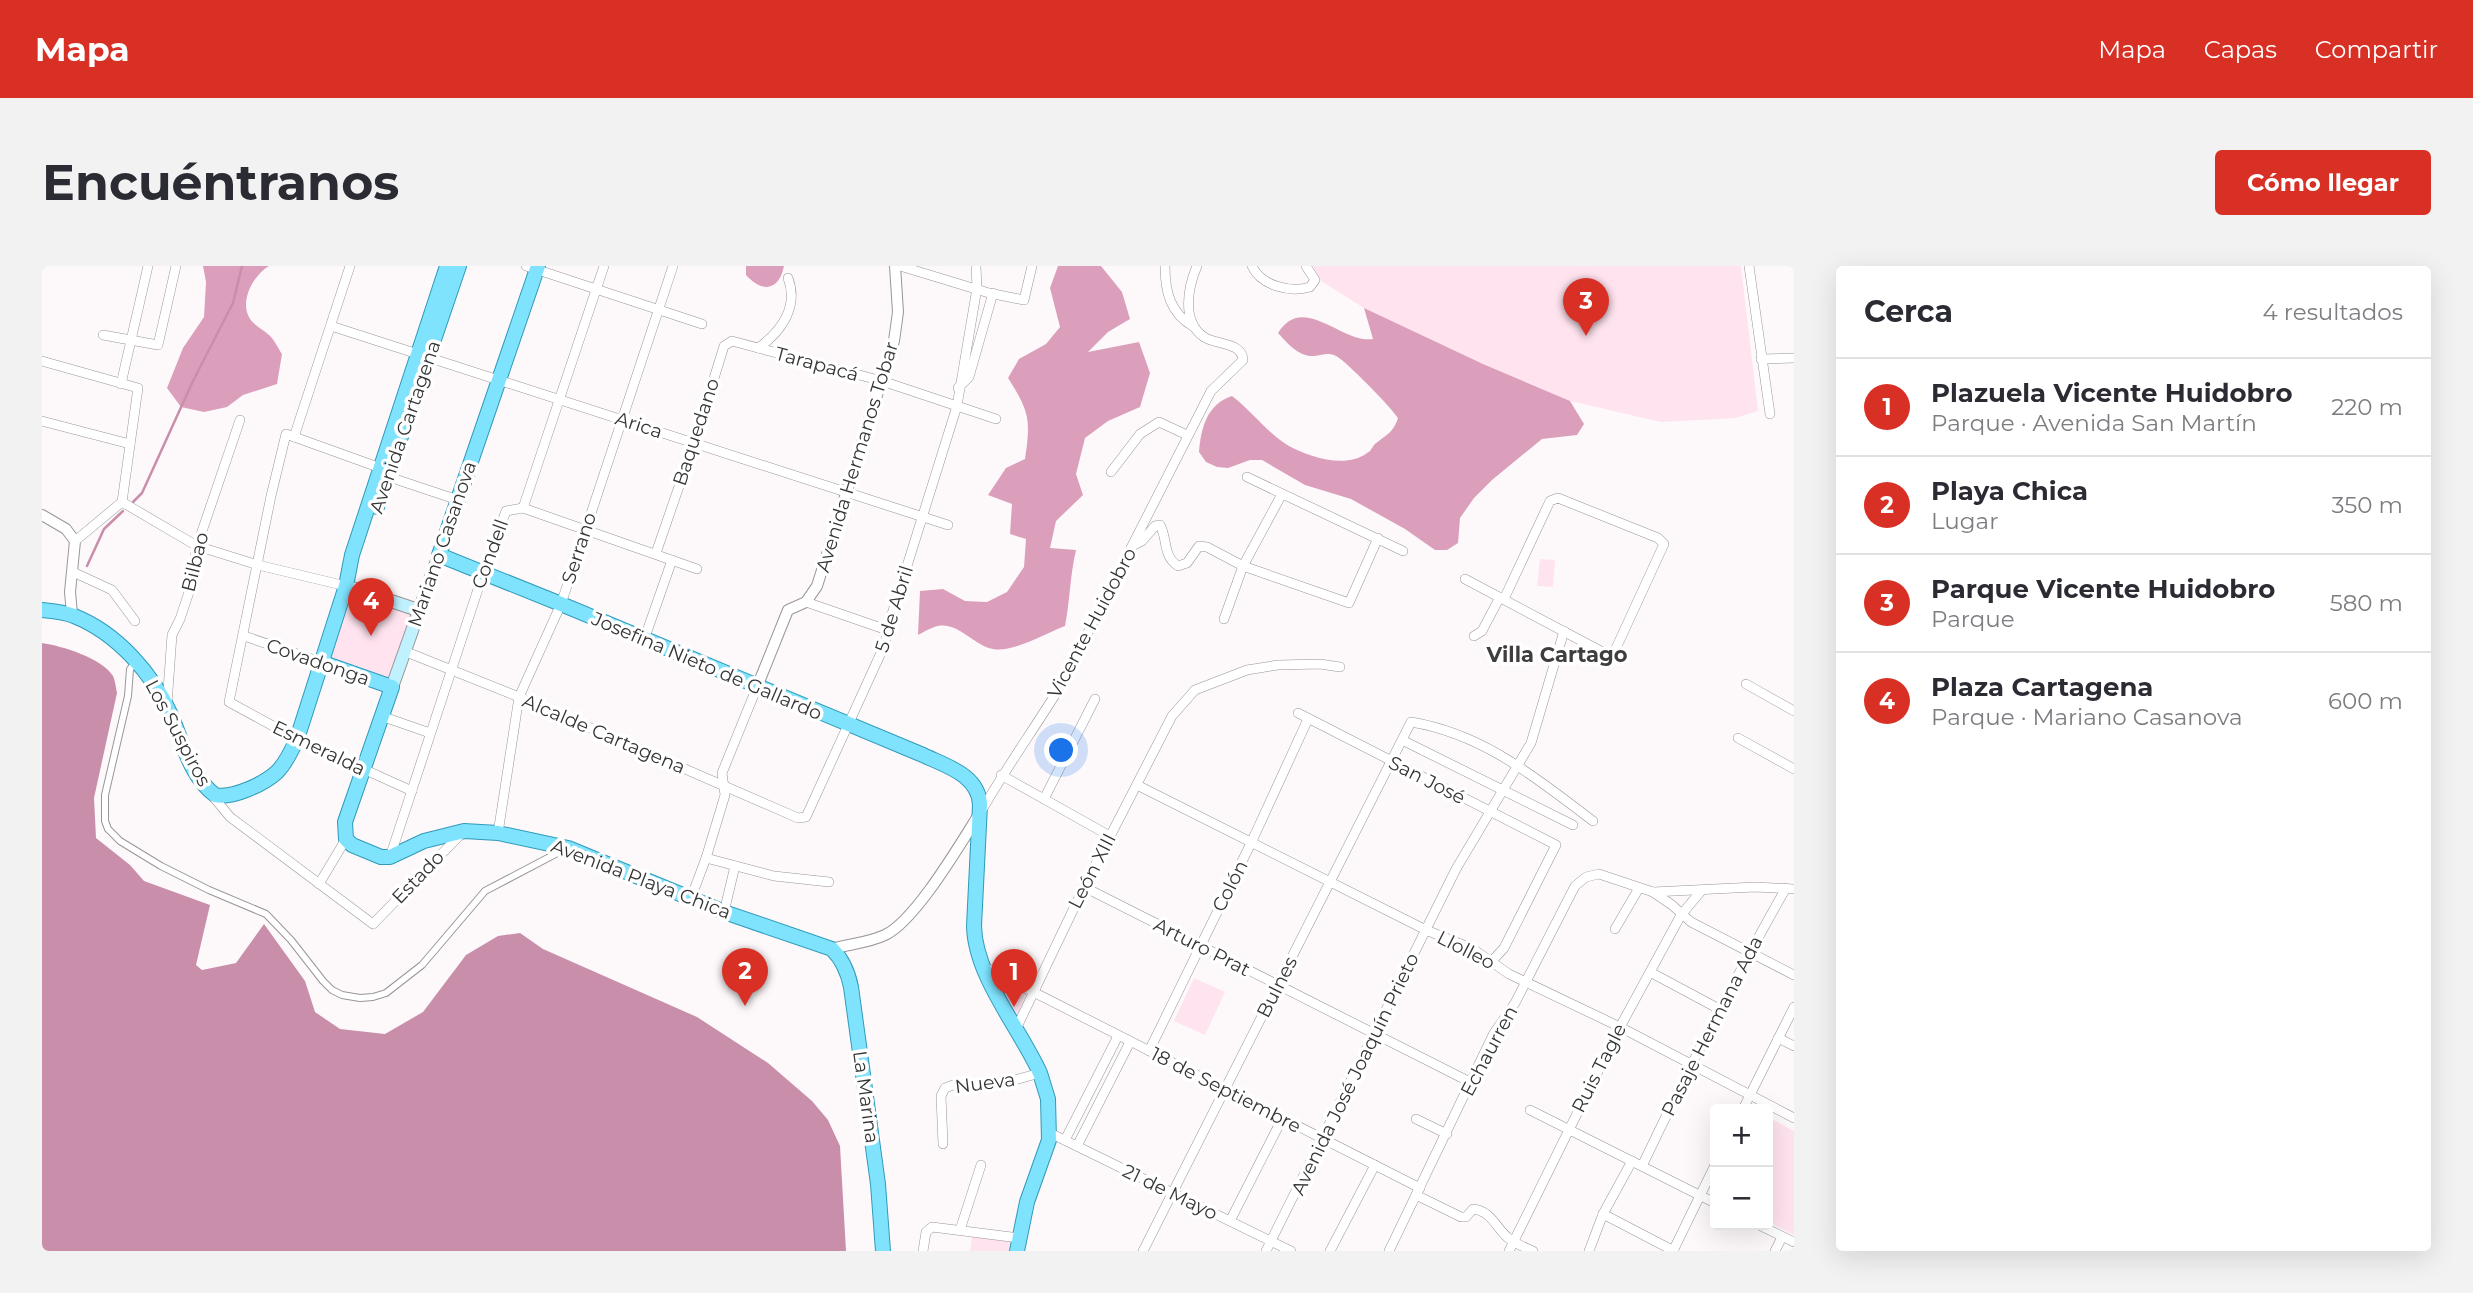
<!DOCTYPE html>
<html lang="es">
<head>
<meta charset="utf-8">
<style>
  :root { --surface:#fff; --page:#f2f2f3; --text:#2b2b33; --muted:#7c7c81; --line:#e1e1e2; --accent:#d93025 }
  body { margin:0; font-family:Montserrat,sans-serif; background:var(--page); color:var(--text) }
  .controls { position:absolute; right:21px; bottom:21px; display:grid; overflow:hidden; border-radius:7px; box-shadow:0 7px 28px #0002 }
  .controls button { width:63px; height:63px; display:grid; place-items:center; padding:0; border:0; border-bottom:2px solid var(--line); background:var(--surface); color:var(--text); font:35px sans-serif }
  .you { position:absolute; left:1020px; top:485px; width:24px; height:24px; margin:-18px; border:5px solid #fff; border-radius:50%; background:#1a73e8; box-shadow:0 0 0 10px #1a73e833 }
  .badge { display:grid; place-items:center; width:46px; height:46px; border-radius:50%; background:var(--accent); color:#fff; font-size:23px; font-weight:700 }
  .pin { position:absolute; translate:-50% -58px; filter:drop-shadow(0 2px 4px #0008) }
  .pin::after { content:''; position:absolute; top:37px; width:24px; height:21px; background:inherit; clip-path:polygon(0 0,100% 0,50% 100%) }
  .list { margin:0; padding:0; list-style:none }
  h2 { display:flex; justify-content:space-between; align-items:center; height:91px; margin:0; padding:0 28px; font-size:30px }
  h2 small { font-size:23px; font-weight:400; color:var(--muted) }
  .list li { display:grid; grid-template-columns:46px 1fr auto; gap:21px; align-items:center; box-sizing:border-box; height:98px; padding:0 28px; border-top:2px solid var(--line) }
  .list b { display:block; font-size:26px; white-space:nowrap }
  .list p { margin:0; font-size:23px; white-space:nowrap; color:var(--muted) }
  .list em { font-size:23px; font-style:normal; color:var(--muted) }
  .map { position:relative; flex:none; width:1752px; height:985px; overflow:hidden; border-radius:7px }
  header { display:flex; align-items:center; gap:42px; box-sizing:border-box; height:98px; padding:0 35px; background:var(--accent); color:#fff }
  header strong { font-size:33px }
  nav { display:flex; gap:38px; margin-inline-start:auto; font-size:24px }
  .intro { display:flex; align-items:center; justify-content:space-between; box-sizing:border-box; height:168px; padding:0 42px }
  h1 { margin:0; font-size:49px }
  .button { padding:18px 32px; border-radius:7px; background:var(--accent); color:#fff; font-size:24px; font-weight:700 }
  main { display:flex; gap:42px; padding:0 42px }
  aside { flex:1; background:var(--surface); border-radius:7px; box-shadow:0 7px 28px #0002 }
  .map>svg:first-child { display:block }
  .green { fill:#ffe3ef }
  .forest { fill:#db9fbb }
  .water { fill:#c98eaa }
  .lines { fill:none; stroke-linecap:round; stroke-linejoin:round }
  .stream { stroke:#c98eaa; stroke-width:2.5 }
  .pedestrian-casing { stroke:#999697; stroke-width:8 }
  .minor-casing { stroke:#999697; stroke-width:10 }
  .tertiary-casing { stroke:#999697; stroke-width:12 }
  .secondary-casing { stroke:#999697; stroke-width:14 }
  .primary-casing { stroke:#309ab8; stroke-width:16 }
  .pedestrian { stroke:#fff; stroke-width:6 }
  .minor { stroke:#fff; stroke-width:9 }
  .tertiary { stroke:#fff; stroke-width:10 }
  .secondary { stroke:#c0f1ff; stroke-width:12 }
  .primary { stroke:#80e3fe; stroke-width:14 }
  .labels { text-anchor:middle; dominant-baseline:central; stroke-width:7; stroke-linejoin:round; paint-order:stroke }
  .street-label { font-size:19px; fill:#363535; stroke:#fff }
  .neighbourhood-label { font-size:21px; font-weight:bold; fill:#403d3e; stroke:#fff }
</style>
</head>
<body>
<header>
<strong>Mapa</strong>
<nav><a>Mapa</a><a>Capas</a><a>Compartir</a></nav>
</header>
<div class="intro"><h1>Encuéntranos</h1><a class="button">Cómo llegar</a></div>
<main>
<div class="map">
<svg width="1752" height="985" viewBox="0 0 1752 985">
  <rect width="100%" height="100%" fill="#fdf9fb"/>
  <g class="green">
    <path d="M1271,0h428l17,145 -23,7 -74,4 -91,-21 -87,-37 -119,-56 -43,-27z"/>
    <path d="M1498,293l15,1 -2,27 -16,-1z"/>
    <path d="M310,328l62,19 -24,68 -61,-21z"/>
    <path d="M948,709l36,19 -11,27z"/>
    <path d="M1152,712l31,14 -20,43 -31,-14z"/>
    <path d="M1726,851l26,14v104l-26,-13z"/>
    <path d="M930,970l39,3 -1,12h-40z"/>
  </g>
  <g class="forest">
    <path d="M161,0h66c-15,9 -28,32 -21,49 4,10 14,13 21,20 5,4 9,13 13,19l-5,30 -34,11 -16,12 -23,5 -23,-5 -14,-19 16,-40 21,-31 2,-35z"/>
    <path d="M704,0h38c-5,25 -22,27 -38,9z"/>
    <path d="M1016,0h43l21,26 8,27 -22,13 -20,20 51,-10 11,31 -10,34 -32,14 -23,17 -9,36 7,21 -27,26 -6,27 26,2c-6,25 -6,51 -11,76 -19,7 -52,27 -72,23 -19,-3 -34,-27 -55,-23 -6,1 -14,6 -20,9l2,-44 23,-2 22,12 22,1 20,-10 17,-25 2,-28 -16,-5 2,-30 -24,-9 18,-27 19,-9c6,-40 4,-48 -17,-81l11,-19 27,-15 14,-17 -10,-39z"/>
    <path d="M1322,42l119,56 87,37 14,23 -7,11 -35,4 -50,41 -18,18 -14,20 -2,25 -11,7h-12l-30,-21 -54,-30 -46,-14 -43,-25h-12l-22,8 -11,-1 -11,-5 -7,-10c2,-24 8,-48 33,-56 20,15 35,37 57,50 20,11 57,23 78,7 4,-2 4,-4 7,-8 11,-10 19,-11 24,-27 -6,-10 -53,-58 -62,-62 -8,-4 -13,-1 -22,0 -15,1 -26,-12 -36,-23 25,-41 64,11 95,6z"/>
  </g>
  <path class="water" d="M0,377c20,3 60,15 71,33 2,4 3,12 4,17l-23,105 2,40 34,27 14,16 66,24 -14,60 6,5 34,-7 28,-39 41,57 10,31 25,17 45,5 38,-22 43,-57 32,-19 22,-3 23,16 154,68 71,46 44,38 16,19 12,26 6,105h-804z"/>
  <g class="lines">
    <g class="stream">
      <path d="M91,236l9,-9 51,-112 40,-78 9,-37"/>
      <path d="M45,300l17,-37 19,-18"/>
    </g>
    <g class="pedestrian-casing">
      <path id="pedestrian" d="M94,396l-6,7 -2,27 -23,99v26l3,8 12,12 41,25 48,24 57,24 25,26 32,41 9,9 10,5 18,3 13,-1 13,-4 36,-28 63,-74 78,-41"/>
    </g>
    <g class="minor-casing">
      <g id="minor">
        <path d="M484,0l176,58"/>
        <path d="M858,0l89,27 35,7 8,-34"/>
        <path d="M1123,0c0,26 5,47 29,61"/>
        <path d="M1210,0c9,20 39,27 58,21l5,-7 -9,-14"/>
        <path d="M1707,0l21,148"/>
        <path d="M289,60l617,199"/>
        <path d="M61,69l55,10 18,-79"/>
        <path d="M716,82c23,-16 41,-41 30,-70"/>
        <path d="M1719,93l33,-1"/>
        <path d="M0,95l96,27 -16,114 -47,39"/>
        <path d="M79,118l27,-118"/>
        <path d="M916,122l11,-11 24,-84"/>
        <path d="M0,155l88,23"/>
        <path d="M252,171l56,-171"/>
        <path d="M1069,206l29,-38 19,-12 28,13"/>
        <path d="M1205,211l156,74"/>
        <path d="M80,236l75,44 61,19 88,21"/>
        <path d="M481,242l81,-242"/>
        <path d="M1092,279l8,-4 13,-15 5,-1c8,14 2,30 18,41l9,-3 12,-17 8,1 36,19 106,37 29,-65"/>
        <path d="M614,287l38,-110 30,-97 8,-5 150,40 114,38"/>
        <path d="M31,306l39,18 23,31"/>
        <path d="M1423,313l147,78 52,-113 -6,-6 -100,-40 -8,3 -46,98"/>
        <path d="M764,336l81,28"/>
        <path d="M1182,353l19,-53 39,-72"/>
        <path d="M202,370l77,26"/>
        <path d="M1432,370l8,-5 18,-34"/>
        <path d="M602,374l28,-80"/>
        <path d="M362,385l115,46 279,121 8,-1 79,-173 2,-14 70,-224 20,-118 -1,-22"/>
        <path d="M1704,418l48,27"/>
        <path d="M125,438l5,-69 8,-16 9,-27 8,-46 43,-126"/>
        <path d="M1256,447l258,132 -52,103 -12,13"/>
        <path d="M339,450l49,17"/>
        <path d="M1696,472l56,31"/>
        <path d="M1360,474l171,85"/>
        <path d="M959,509l109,61"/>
        <path d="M1095,519l289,145 47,19 36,25 111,53 174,91"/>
        <path d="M370,525l-115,-52 -68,-37 42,-206 15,-62 89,32 23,14 60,20"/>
        <path d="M169,528l19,23 143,107 89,-91"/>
        <path d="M1002,533l51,-100"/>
        <path d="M940,544c24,-42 52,-81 78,-123l151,-296 32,-31c-1,-18 -27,-15 -39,-23 -23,-16 -16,-50 -7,-71"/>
        <path d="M456,567l21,-136 42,-93 112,-338"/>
        <path d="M348,591l93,-283 23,-63 17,-3 174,61"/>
        <path d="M664,592l68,18 55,6"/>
        <path d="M277,618l27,-45"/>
        <path d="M1042,621l386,195"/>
        <path d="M1611,626l102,-5 39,2"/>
        <path d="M649,632l15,-40 19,-63 -3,-22 35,-86"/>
        <path d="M682,646l11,-46"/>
        <path d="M1573,663l24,-41"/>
        <path d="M942,701l436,221"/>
        <path d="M1608,706l71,38"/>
        <path d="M974,763l68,-142 88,-171 23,-26 52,-20 31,-5 42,-1 20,3"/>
        <path d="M1736,772l16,8"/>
        <path d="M1107,785l103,-210 56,-122"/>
        <path d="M1701,843l51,-102"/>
        <path d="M1488,844l185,93"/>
        <path d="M1374,853l31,15"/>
        <path d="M1008,867l241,118"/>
        <path d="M1023,874l53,-104"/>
        <path d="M901,878l-2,-48 4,-8 8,-3 51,-2 36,-10"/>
        <path d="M1035,880l53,-104"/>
        <path d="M1600,900c45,-94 92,-187 144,-278"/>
        <path d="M1374,929l45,22h5l7,-8c18,2 22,17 34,28 8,7 17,10 26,14"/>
        <path d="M1561,948l71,37"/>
        <path d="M1188,955l52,-102"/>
        <path d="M1717,959l35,17"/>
        <path d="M918,964l21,-65"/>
        <path d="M881,985l3,-19 6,-5 87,11"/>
        <path d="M1101,985l268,-529c73,12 125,56 182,99"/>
        <path d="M1224,985l190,-382 75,-126 33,-112"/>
        <path d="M1288,985l45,-86"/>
        <path d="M1347,985l105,-218 21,-30 60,-117 11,-9 13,-3 54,18 19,13 19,17 103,53"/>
        <path d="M1467,985l111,-224 61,-112 20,-24"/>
        <path d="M1547,985l14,-37 29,-53"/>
        <path d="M1631,985l42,-86"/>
        <path d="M1733,985l7,-14"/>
      </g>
    </g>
    <g class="tertiary-casing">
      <g id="tertiary">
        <path d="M0,249l24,14 9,12 -5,51 2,22"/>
        <path d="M715,421l31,-77 18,-8 11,-16 77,-245 4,-29 -3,-46"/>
        <path d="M790,683c17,-5 36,-6 53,-14 30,-14 74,-89 93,-119"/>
      </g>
    </g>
    <g class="secondary-casing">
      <g id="secondary">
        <path d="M304,320l72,24"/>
        <path d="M350,421l47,-132"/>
      </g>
    </g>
    <g class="primary-casing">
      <g id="primary">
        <path d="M496,0l-99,289 122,49 362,151c23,11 56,20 57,50l-6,121c1,50 45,101 66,147l8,26 1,41 -22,62 -10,49"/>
        <path d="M335,241l82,-241"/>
        <path d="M0,344c10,1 23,2 32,6 43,17 79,58 97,99 12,28 19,61 44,80 17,4 49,-11 62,-23 9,-9 15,-22 20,-33l49,-153 6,-31 95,-289"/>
        <path d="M279,396l71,25 -47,135 1,17 6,6 29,12h9l34,-16 40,-10 34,2 70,15 156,64 108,37c11,11 16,23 19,38l27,197 5,67"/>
      </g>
    </g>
    <use href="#pedestrian" class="pedestrian"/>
    <use href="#minor" class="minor"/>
    <use href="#tertiary" class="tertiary"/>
    <use href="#secondary" class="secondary"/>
    <use href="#primary" class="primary"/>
  </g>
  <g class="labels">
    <g class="street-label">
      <text transform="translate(775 98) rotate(15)">Tarapacá</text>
      <text transform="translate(597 159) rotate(18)">Arica</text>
      <text transform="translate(363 161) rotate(-71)">Avenida Cartagena</text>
      <text transform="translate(654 166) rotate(-72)">Baquedano</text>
      <text transform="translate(815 191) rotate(-73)">Avenida Hermanos Tobar</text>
      <text transform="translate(400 278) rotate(-71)">Mariano Casanova</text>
      <text transform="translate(537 282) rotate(-72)">Serrano</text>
      <text transform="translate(448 288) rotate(-70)">Condell</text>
      <text transform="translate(153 296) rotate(-76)">Bilbao</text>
      <text transform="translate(852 343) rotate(-73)">5 de Abril</text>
      <text transform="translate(1050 357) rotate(-62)">Vicente Huidobro</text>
      <text transform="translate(276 396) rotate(19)">Covadonga</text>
      <text transform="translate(665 400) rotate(23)">Josefina Nieto de Gallardo</text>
      <text transform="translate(136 467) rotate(62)">Los Suspiros</text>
      <text transform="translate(562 468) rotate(23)">Alcalde Cartagena</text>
      <text transform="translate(277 482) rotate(26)">Esmeralda</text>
      <text transform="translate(1385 514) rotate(27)">San José</text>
      <text transform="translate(1050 605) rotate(-63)">León XIII</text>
      <text transform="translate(376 611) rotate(-46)">Estado</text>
      <text transform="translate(599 613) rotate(21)">Avenida Playa Chica</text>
      <text transform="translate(1188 620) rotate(-63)">Colón</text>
      <text transform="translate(1160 681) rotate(27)">Arturo Prat</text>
      <text transform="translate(1424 684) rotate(27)">Llolleo</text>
      <text transform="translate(1235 721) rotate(-63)">Bulnes</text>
      <text transform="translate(1670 760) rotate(-63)">Pasaje Hermana Ada</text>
      <text transform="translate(1447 785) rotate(-62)">Echaurren</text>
      <text transform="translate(1557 802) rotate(-63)">Ruis Tagle</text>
      <text transform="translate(1313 808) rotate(-64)">Avenida José Joaquín Prieto</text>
      <text transform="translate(943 817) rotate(-7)">Nueva</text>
      <text transform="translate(1184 824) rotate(27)">18 de Septiembre</text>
      <text transform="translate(824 831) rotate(82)">La Marina</text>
      <text transform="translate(1128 926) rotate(26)">21 de Mayo</text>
    </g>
    <g class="neighbourhood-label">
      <text x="1515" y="388">Villa Cartago</text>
    </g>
  </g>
</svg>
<div class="controls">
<button>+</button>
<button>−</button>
</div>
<div class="you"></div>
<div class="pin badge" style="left:972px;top:741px">1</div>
<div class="pin badge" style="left:703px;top:740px">2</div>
<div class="pin badge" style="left:1544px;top:70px">3</div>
<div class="pin badge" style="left:329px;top:370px">4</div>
</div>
<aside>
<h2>Cerca<small>4 resultados</small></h2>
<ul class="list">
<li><span class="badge">1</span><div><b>Plazuela Vicente Huidobro</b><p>Parque · Avenida San Martín</p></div><em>220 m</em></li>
<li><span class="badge">2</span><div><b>Playa Chica</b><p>Lugar</p></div><em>350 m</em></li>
<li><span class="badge">3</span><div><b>Parque Vicente Huidobro</b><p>Parque</p></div><em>580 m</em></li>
<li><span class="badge">4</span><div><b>Plaza Cartagena</b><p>Parque · Mariano Casanova</p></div><em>600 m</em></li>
</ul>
</aside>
</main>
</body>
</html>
